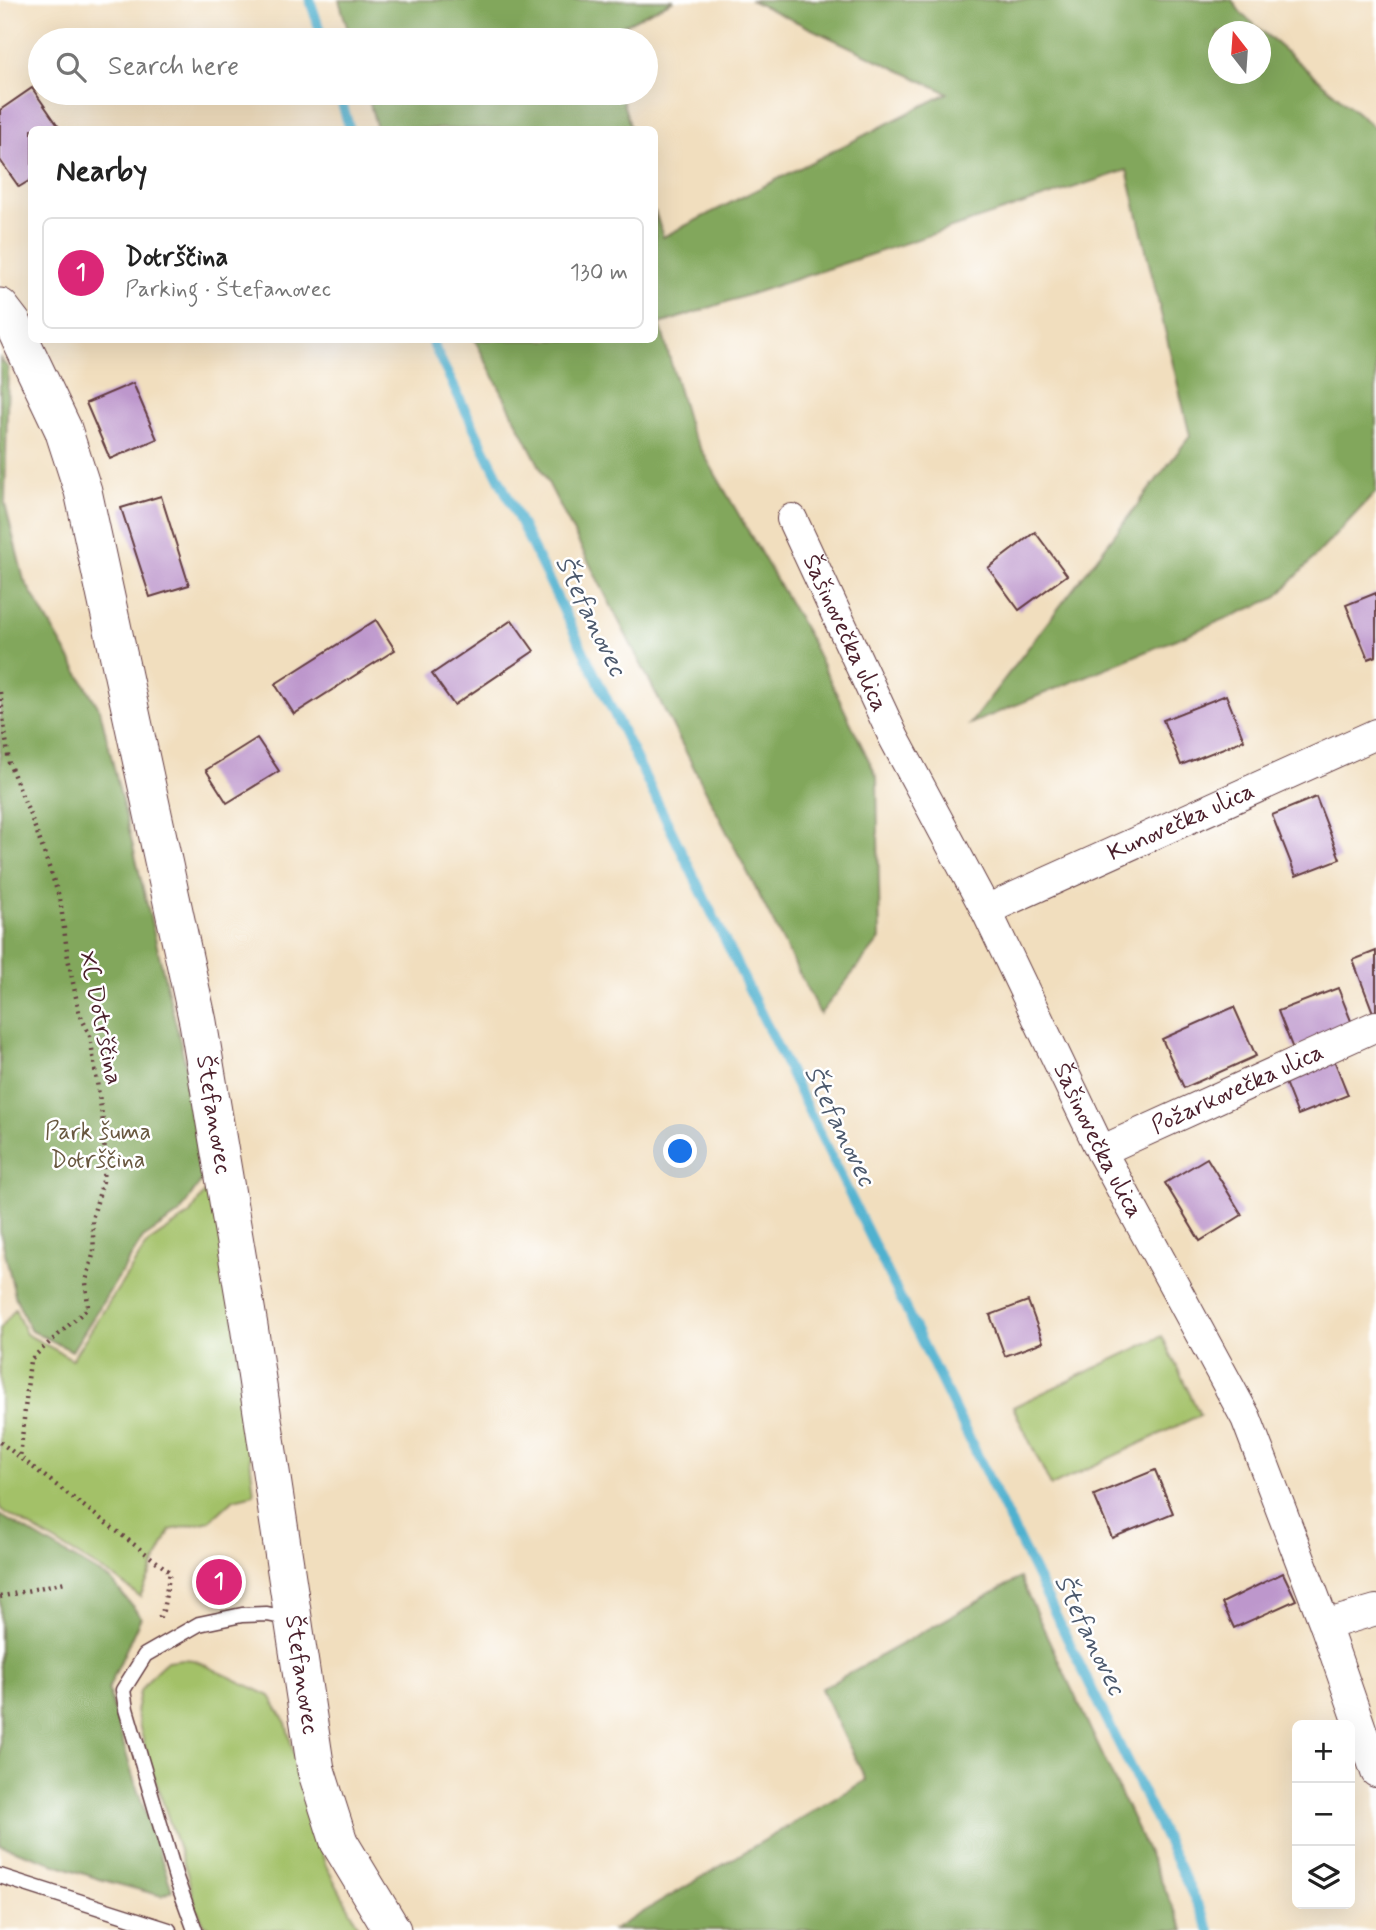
<!DOCTYPE html>
<html lang="en">
<head>
<meta charset="utf-8">
<style>
  :root { --surface:#fff; --page:#f6f6f6; --text:#222; --muted:#767676; --line:#e0e0e0; --accent:#db2777 }
  body { margin:0; font-family:Mynerve,sans-serif; background:var(--page); color:var(--text) }
  .controls { position:absolute; right:21px; bottom:21px; display:grid; overflow:hidden; border-radius:10px; box-shadow:0 7px 28px #0002 }
  .controls button { width:63px; height:63px; display:grid; place-items:center; padding:0; border:0; border-bottom:2px solid var(--line); background:var(--surface); color:var(--text); font:35px sans-serif }
  .compass { position:absolute; left:1208px; top:21px; width:63px; height:63px; border-radius:50%; background:var(--surface); box-shadow:0 7px 28px #0002; rotate:343deg }
  .you { position:absolute; left:681px; top:1152px; width:24px; height:24px; margin:-18px; border:5px solid #fff; border-radius:50%; background:#1a73e8; box-shadow:0 0 0 10px #1a73e833 }
  .badge { display:grid; place-items:center; width:46px; height:46px; border-radius:50%; background:var(--accent); color:#fff; font-size:23px; font-weight:700 }
  .pin { position:absolute; translate:-50% -50%; border:4px solid #fff; box-shadow:0 2px 7px #0006 }
  .list { margin:0; padding:0; list-style:none }
  h2 { display:flex; justify-content:space-between; align-items:center; height:91px; margin:0; padding:0 28px; font-size:30px }
  h2 small { font-size:23px; font-weight:400; color:var(--muted) }
  .list li { display:grid; grid-template-columns:46px 1fr auto; gap:21px; align-items:center; box-sizing:border-box; height:112px; margin:0 14px 14px; padding:0 14px; border:2px solid var(--line); border-radius:10px }
  .list b { display:block; font-size:26px; white-space:nowrap }
  .list p { margin:0; font-size:23px; white-space:nowrap; color:var(--muted) }
  .list em { font-size:23px; font-style:normal; color:var(--muted) }
  .icon { flex:none; width:38px; height:38px; fill:none; stroke:currentColor; stroke-width:2; stroke-linecap:round; stroke-linejoin:round }
  .map { position:relative; flex:none; width:1376px; height:1930px; overflow:hidden }
  .search { position:absolute; background:var(--surface); box-shadow:0 7px 28px #0002; left:28px; top:28px; width:630px; height:77px; display:flex; align-items:center; gap:18px; box-sizing:border-box; padding:0 24px; border-radius:38px; color:var(--muted); font-size:26px }
  .panel { position:absolute; background:var(--surface); box-shadow:0 7px 28px #0002; left:28px; top:126px; width:630px; height:217px; border-radius:10px }
  .map>svg:first-child { display:block }
  .green { fill:#a3c168; stroke:#76704a; stroke-width:2 }
  .forest { fill:#82a75c; stroke:#666344; stroke-width:2; fill-rule:evenodd }
  .lines { fill:none; stroke-linecap:round; stroke-linejoin:round }
  .stream { stroke:#50b1cf; stroke-width:10 }
  .building { fill:#bd97cc }
  .service-casing { stroke:#633c41; stroke-width:17 }
  .minor-casing { stroke:#633c41; stroke-width:32 }
  .tertiary-casing { stroke:#633c41; stroke-width:39 }
  .path { stroke:#633c41; stroke-width:4.5; stroke-dasharray:2 5; stroke-linecap:butt }
  .service { stroke:#fff; stroke-width:14 }
  .minor { stroke:#fff; stroke-width:30 }
  .tertiary { stroke:#fff; stroke-width:37 }
  .labels { text-anchor:middle; dominant-baseline:central; stroke-width:5; stroke-linejoin:round; paint-order:stroke }
  .street-label { font-size:24px; fill:#4a1f2b; stroke:#fff }
  .park-label { font-size:24px; fill:#695840; stroke:#fff }
  .water-label { font-size:26px; font-style:italic; fill:#4c596d; stroke:#fff }
</style>
</head>
<body>
<div class="map">
<svg width="1376" height="1930" viewBox="0 0 1376 1930">
  <rect width="100%" height="100%" fill="#fff"/>
  <filter id="ink" filterUnits="userSpaceOnUse"><feTurbulence type="fractalNoise" baseFrequency=".0143" numOctaves="2"/><feDisplacementMap in="SourceGraphic" scale="14" xChannelSelector="R" yChannelSelector="G"/><feConvolveMatrix kernelMatrix="1 2 1 2 8 2 1 2 1" color-interpolation-filters="sRGB"/></filter>
  <filter id="wash" filterUnits="userSpaceOnUse"><feTurbulence type="fractalNoise" baseFrequency=".00686" numOctaves="4" result="noise"/><feDisplacementMap in="SourceGraphic" scale="28" xChannelSelector="R" yChannelSelector="G"/><feGaussianBlur stdDeviation="1.57" result="paint"/><feColorMatrix in="noise" values="0 0 0 0 0 0 0 0 0 0 0 0 0 0 0 0 0 1.4 0 .05"/><feComposite in="paint" operator="in"/></filter>
  <g filter="url(#wash)">
    <rect width="100%" height="100%" fill="#f1debe"/>
    <g class="green">
      <path d="M218,1173l36,321 -20,5 -24,22 -40,9 -30,67 -23,-18 -117,-70v-180l15,-20 11,25 46,25 76,-116 41,-28z"/>
      <path d="M1162,1336l38,79 -149,71 -38,-79z"/>
      <path d="M183,1659l11,1 76,36 16,27 17,69 23,74 35,64h-150l-7,-6 -8,-16 -9,-35 -39,-114 -12,-47 4,-21 15,-19 12,-11z"/>
    </g>
    <g class="forest">
      <path d="M339,0h335l-70,35 1,5h-254z"/>
      <path d="M750,0h482l9,13 135,116v363l-100,106 -306,126 220,-288 -63,-266 -467,154 30,106 118,205 69,142 3,162 -60,75 -345,-674h179l1,-129 8,26 285,-144zM1218,32h42v42h-42z"/>
      <path d="M367,93h253l11,36h-254z"/>
      <path d="M0,358l8,10 -3,136 19,76 76,130 86,356 17,112 -24,36 -36,24 -71,113 -42,-21 -15,-34 -15,-65z"/>
      <path d="M0,1515l111,65 30,37 -33,72 24,85 40,116 -10,6 -63,-17 -99,-34z"/>
      <path d="M1020,1578l164,352h-571l253,-150 -45,-91z"/>
    </g>
    <g class="lines">
      <g class="stream">
        <path d="M310,0l13,40"/>
        <path d="M339,93l11,37"/>
        <path d="M431,340l779,1590"/>
      </g>
    </g>
    <g id="blocks">
      <g class="building">
        <path d="M32,88l29,42h-29v49l-13,8 -19,-27v-50z"/>
        <path d="M133,383l24,56 -47,20 -24,-56z"/>
        <path d="M161,496l28,89 -39,12 -29,-89z"/>
        <path d="M1035,532l32,43 -48,35 -31,-42z"/>
        <path d="M1376,593v63l-8,3 -22,-54z"/>
        <path d="M376,620l19,30 -101,64 -19,-30z"/>
        <path d="M512,620l22,31 -80,54 -22,-31z"/>
        <path d="M1226,695l18,45 -63,25 -18,-45z"/>
        <path d="M257,738l22,33 -52,32 -21,-33z"/>
        <path d="M1316,797l24,62 -44,17 -24,-61z"/>
        <path d="M1376,951v63l-2,1 -21,-55z"/>
        <path d="M1338,988l15,38 -60,23 -15,-38z"/>
        <path d="M1234,1007l22,49 -72,32 -22,-49z"/>
        <path d="M1334,1060l14,35 -50,20 -14,-35z"/>
        <path d="M1207,1158l35,57 -42,26 -35,-58z"/>
        <path d="M1028,1301l15,41 -38,14 -15,-41z"/>
        <path d="M1155,1470l18,43 -61,25 -18,-43z"/>
        <path d="M1283,1573l13,27 -62,28 -12,-25z"/>
      </g>
    </g>
  </g>
  <g filter="url(#ink)">
    <use href="#blocks" fill-opacity="0" stroke="#633c41" stroke-width="2"/>
    <g class="lines">
      <g class="service-casing">
        <g id="service">
          <path d="M0,1876l169,54"/>
          <path d="M195,1930l-19,-52 -50,-169 -3,-19 22,-35 54,-31 43,-9 25,-1 25,5"/>
        </g>
      </g>
      <g class="minor-casing">
        <g id="minor">
          <path id="s1" d="M792,519l102,219 92,172 115,241 145,267 79,207 51,147"/>
          <path id="s2" d="M986,910l390,-176"/>
          <path id="s3" d="M1101,1151l275,-125"/>
          <path d="M1325,1625l51,-15"/>
        </g>
      </g>
      <g class="tertiary-casing">
        <g id="tertiary">
          <path id="s4" d="M0,307l13,17 50,105 20,62 115,531 51,304 67,444 23,72 53,88"/>
        </g>
      </g>
      <g class="path">
        <path d="M0,692l9,71 29,72 22,64 8,59 11,54 11,24 15,99 -2,46 -11,38 2,32 -8,31 2,26 -58,52 -10,98"/>
        <path d="M0,1442l170,130 -7,38 -5,11"/>
        <path d="M0,1597l65,-15"/>
      </g>
      <use href="#service" class="service"/>
      <use href="#minor" class="minor"/>
      <use href="#tertiary" class="tertiary"/>
    </g>
  </g>
  <g class="labels">
    <g class="street-label">
      <text stroke="none"><textPath href="#s1" startOffset="126">Šašinovečka ulica</textPath></text>
      <text stroke="none"><textPath href="#s2" startOffset="214">Kunovečka ulica</textPath></text>
      <text transform="translate(100 1018) rotate(78)">XC Dotrščina</text>
      <text stroke="none"><textPath href="#s3" startOffset="150">Požarkovečka ulica</textPath></text>
      <text stroke="none"><textPath href="#s4" startOffset="840">Štefanovec</textPath></text>
      <text stroke="none"><textPath href="#s1" startOffset="693">Šašinovečka ulica</textPath></text>
      <text stroke="none"><textPath href="#s4" startOffset="1407">Štefanovec</textPath></text>
    </g>
    <g class="park-label">
      <text x="98" y="1132">Park šuma<tspan x="98" dy="28">Dotrščina</tspan></text>
    </g>
    <g class="water-label">
      <text transform="translate(590 616) rotate(64)">Štefanovec</text>
      <text transform="translate(839 1126) rotate(64)">Štefanovec</text>
      <text transform="translate(1089 1635) rotate(64)">Štefanovec</text>
    </g>
  </g>
</svg>
<div class="controls">
<button>+</button>
<button>−</button>
<button><svg class="icon" aria-label="layers" viewBox="0 0 24 24"><path d="M12 4l9 5-9 5-9-5zM3 14l9 5 9-5"/></svg></button>
</div>
<svg class="compass" viewBox="-18 -18 36 36"><path d="M0-13l5 13h-10z" fill="#e53935"/><path d="M0 13l5-13h-10z" fill="#767676"/></svg>
<div class="you"></div>
<div class="pin badge" style="left:219px;top:1582px">1</div>
<div class="search"><svg class="icon" aria-label="search" viewBox="0 0 24 24"><circle cx="10" cy="10" r="6"/><path d="M15 15l6 6"/></svg>Search here</div>
<section class="panel">
<h2>Nearby<small></small></h2>
<ul class="list">
<li><span class="badge">1</span><div><b>Dotrščina</b><p>Parking · Štefanovec</p></div><em>130 m</em></li>
</ul>
</section>
</div>
</body>
</html>
